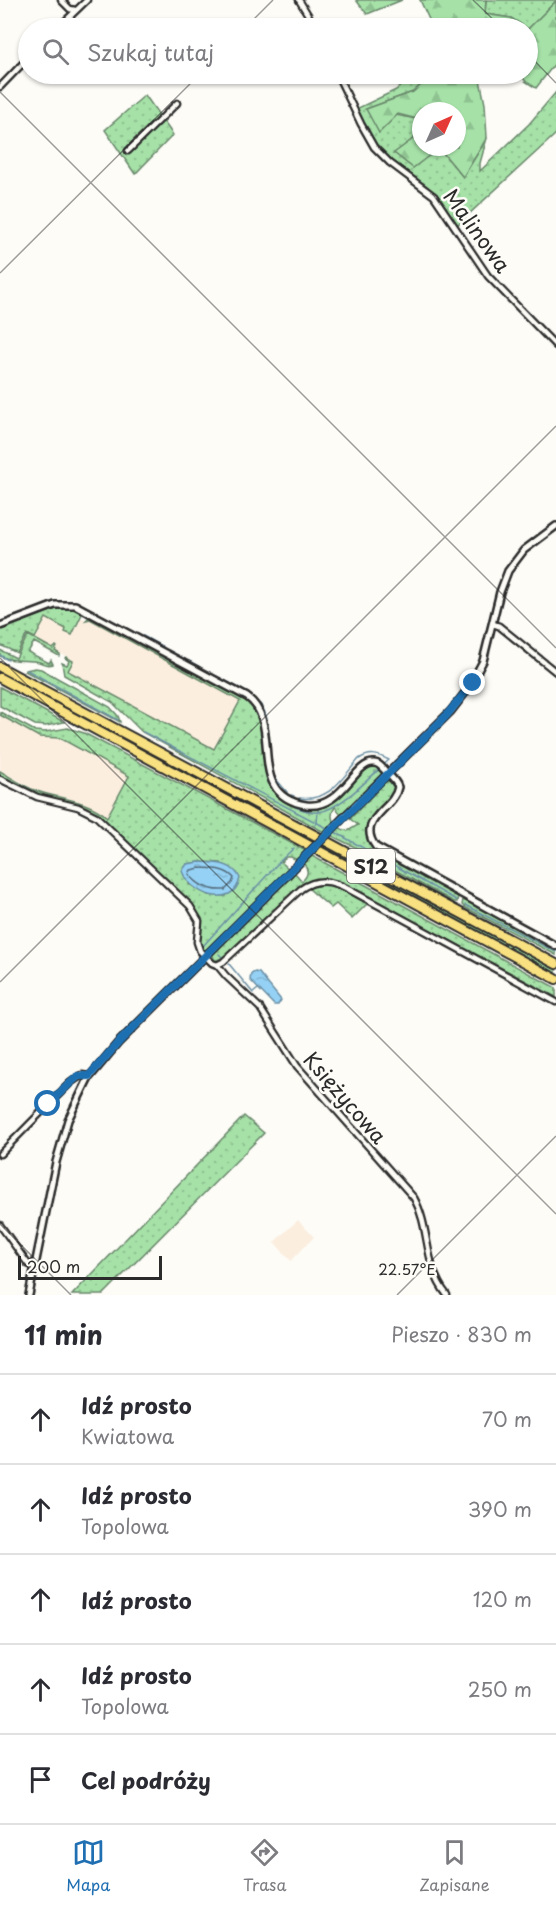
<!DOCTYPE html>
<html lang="pl">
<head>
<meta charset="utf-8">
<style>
  :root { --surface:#fff; --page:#f7f7f7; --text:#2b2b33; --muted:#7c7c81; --line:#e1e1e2; --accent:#1f6fb2 }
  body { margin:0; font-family:"Playpen Sans",sans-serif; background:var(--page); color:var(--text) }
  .compass { position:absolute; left:412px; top:102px; width:54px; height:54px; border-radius:50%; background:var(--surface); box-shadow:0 2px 4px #0004; rotate:45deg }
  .scale { position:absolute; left:18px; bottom:15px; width:144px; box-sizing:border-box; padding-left:6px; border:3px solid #2b2b2b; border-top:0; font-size:16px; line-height:21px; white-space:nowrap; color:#2b2b2b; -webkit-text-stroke:4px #fdfcf7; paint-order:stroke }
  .stop { position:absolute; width:18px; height:18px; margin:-14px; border:4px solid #1f6fb2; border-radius:50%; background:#fff }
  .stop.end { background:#1f6fb2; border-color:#fff; box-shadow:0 2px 6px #0008 }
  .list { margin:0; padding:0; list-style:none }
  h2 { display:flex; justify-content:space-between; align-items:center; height:78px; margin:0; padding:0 24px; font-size:26px }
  h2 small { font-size:20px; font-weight:400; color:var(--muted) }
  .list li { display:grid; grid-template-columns:39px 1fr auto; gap:18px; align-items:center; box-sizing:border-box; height:90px; padding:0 24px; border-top:2px solid var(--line) }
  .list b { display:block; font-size:22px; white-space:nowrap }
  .list p { margin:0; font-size:20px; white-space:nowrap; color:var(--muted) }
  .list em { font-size:20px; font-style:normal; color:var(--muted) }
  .icon { flex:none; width:33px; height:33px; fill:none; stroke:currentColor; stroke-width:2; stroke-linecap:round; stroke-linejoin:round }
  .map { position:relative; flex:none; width:556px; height:1295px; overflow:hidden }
  .search { position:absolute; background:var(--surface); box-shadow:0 2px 4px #0004; left:18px; right:18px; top:18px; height:66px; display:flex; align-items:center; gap:15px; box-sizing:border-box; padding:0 21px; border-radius:33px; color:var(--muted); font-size:22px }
  .sheet { height:528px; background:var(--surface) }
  nav { display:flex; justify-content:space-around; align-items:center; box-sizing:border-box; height:84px; border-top:2px solid var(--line); background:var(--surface); font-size:16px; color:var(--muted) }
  nav a { display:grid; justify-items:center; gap:3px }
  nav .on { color:var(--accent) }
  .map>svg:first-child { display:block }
  .built { fill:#fbeedf }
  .grass { fill:url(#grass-dots); stroke:#68866a; stroke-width:1.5; fill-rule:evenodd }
  .forest { fill:url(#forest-firs); stroke:#68866a; stroke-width:1.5 }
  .water { fill:url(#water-ripples); stroke:#6b8fa4; stroke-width:1.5 }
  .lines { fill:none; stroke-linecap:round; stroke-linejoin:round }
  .shore { stroke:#556d7c; stroke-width:1.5 }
  .stream { stroke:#6b8fa4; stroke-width:1.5 }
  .minor-casing { stroke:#2b2b2b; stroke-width:9 }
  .tertiary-casing { stroke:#2b2b2b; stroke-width:10 }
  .motorway-casing { stroke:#2b2b2b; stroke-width:12 }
  .minor { stroke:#fdfcf7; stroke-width:4.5 }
  .tertiary { stroke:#fdfcf7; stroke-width:5 }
  .motorway { stroke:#f9e181; stroke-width:8 }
  .tertiary-bridge-casing { stroke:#2b2b2b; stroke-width:10; stroke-linecap:butt }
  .tertiary-bridge { stroke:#fdfcf7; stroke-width:5 }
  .route { stroke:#1f6fb2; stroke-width:8 }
  .ticks { fill:none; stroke:#2b2b2b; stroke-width:1.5; stroke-opacity:0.45 }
  .labels { text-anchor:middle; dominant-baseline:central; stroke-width:5; stroke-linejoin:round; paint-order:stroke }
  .shield { fill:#fdfcf7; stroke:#6a6a68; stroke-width:1.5 }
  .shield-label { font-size:20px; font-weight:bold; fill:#2b2b2b }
  .street-label { font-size:21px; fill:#2b2b2b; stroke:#fdfcf7 }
  .ticks-label { font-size:15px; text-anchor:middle; fill:#2b2b2b; stroke:#fdfcf7; stroke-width:5; stroke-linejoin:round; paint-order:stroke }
</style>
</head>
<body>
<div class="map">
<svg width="556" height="1295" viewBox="0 0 556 1295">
  <defs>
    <pattern id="grass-dots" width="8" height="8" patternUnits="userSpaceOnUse" patternTransform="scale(1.5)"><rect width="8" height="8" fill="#a6e2a8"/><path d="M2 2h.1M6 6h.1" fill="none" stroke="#8fc291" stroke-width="1.8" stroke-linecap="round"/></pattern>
    <pattern id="forest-firs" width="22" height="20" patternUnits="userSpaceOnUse" patternTransform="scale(1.5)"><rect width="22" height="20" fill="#a6e2a8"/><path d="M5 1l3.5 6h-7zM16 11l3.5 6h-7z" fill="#8fc291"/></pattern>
    <pattern id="water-ripples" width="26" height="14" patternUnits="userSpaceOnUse" patternTransform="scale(1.5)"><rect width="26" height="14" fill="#95d1f5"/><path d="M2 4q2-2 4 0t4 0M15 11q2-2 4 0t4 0" fill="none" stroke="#81b4d2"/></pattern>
  </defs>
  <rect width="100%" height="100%" fill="#fdfcf7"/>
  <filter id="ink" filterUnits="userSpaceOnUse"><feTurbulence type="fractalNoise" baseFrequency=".0167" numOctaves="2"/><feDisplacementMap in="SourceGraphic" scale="12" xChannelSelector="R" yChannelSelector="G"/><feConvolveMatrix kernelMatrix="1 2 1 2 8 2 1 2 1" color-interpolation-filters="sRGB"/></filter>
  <g filter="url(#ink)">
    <g class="built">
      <path d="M81,613v4l5,3 3,-1 17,8 134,74 -26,48 -146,-78 5,-11 -50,-26 8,-15z"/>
      <path d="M0,715l39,22 21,1 69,38 -22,42 -8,-8 -21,-9 -43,-11 -35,-19z"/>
      <path d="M298,1220l16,17 -23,24 -17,-19z"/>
    </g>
    <g class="grass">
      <path d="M486,0h70v1l-28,28 -17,-11 -26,-4z"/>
      <path d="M413,74h20l-20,18 -47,17 55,11v13l-27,21 45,-6 24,29 24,-39 -7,25v8l49,-47 27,-32v42l-99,91 -19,-27 -11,-12 -47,-35 -8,-11 -16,-31 40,-19z"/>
      <path d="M145,95l28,40 -38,39 -30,-44z"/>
      <path d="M70,606l11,5 1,3 -10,21 -7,-3 1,-3 -20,-11 -11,20 -8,-4 -10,19 -17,-8v-17l57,-21z"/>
      <path d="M91,615l153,83c37,31 0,84 47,105 37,16 53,-15 78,-36l6,-1 6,4 1,4 -3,5 -37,36 -7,-8c-8,12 1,21 13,24l10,-6 -8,-6 35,-37 5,-1 5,8c-9,23 -46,35 -18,63l81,43 -1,7h-3l-76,-41 -11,-8 -43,-21 -182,-100 -30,-30 -48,-27 -2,-12 5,2 2,-4 -4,-3 1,-1 7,4 -5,10 146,78 26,-48 -150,-82 -4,1z"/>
      <path d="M28,635l25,14 3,-3 1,1 -2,4 5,3 -1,2 -25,-14 -6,10 21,11 2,-3 2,4c-6,2 -8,0 -14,-2 -13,-3 -26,1 -39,-6v-6l16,8z"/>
      <path d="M35,668l6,1 69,38 8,9 2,6 -95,-51v-1z"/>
      <path d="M0,670l362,195 -1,2 4,2 1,-2 186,100 4,2v4l-556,-299z"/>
      <path d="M0,687l64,35 -18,4 -11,-1 -35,-19z"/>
      <path d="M0,712l35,19 10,1 23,-4 16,5 222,118 -9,9 -6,-3h-5l-5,5 8,7 -80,80 -5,1c-10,-11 2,-27 -9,-42l-91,-88 -17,-12 -54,-15 -33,-18v-4c12,7 25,16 37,20 24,8 51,9 70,26l22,-41 -69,-38 -21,-1 -39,-22zM200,862l21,1 5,33 -18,-1 -19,-11 -2,-20z"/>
      <path d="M312,856l244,132v9l-212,-113c-17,-9 -29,-6 -46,3l-74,70 -9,4 -3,-7 83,-81 7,8c6,-5 7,-11 2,-17z"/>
      <path d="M320,884h11l37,19 -16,16 -16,-15 -5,4 -23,-20z"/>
      <path d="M463,900h4l89,50v5l-90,-47 -4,-3z"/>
      <path d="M244,1116l20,17 -161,162h-31z"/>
    </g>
    <g class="forest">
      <path d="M356,0h46l-35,14z"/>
      <path d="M420,0h66l-1,14 26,4 15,10h-93z"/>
      <path d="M556,1v61l-20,26 -11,-7 -3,-7h6v-45z"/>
      <path d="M433,74h50l-4,1 6,29 2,34 -24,39 -24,-29 -26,20 -19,-15 27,-20v14h36v-36h-19l2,-5 -7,5h-12v9l-23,-6 -19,19 -13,-24 47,-17z"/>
    </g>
    <g class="water">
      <path d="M200,862c15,1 32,0 40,16 -6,32 -50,17 -58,-7l5,-7z"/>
      <path d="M255,972l4,1 22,27 -3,5h-4l-24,-25 1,-6z"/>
    </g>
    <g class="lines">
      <path class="shore" d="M200,868c12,1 25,0 34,10l-2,5 -7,7c-15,1 -27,-4 -36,-16l2,-4z"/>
      <g class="stream">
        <path d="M143,636l20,11"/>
        <path d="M168,650l16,9"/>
        <path d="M0,655l8,5"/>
        <path d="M189,661l11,6"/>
        <path d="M27,670l91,50"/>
        <path d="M204,670l7,3"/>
        <path d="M216,676l25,13"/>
        <path d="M246,692l16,14"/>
        <path d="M264,710l3,9"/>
        <path d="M268,725l1,15"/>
        <path d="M143,732l186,97"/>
        <path d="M269,744l1,6"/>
        <path d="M270,756l1,6"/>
        <path d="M271,768l4,10 12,14"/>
        <path d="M291,795l3,1"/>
        <path d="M295,807c8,3 16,6 24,5 23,-4 52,-36 70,-52 -12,-6 -19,-8 -30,-1 -18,20 -29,43 -60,39"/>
        <path d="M315,825l2,-2 1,-13"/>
        <path d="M333,831l123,69"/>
        <path d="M465,905l91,47"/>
        <path d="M203,946l76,-84 15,-14"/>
        <path d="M219,954l3,3"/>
        <path d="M229,964l24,29 5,-4"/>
      </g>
      <g class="minor-casing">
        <g id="minor">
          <path d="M61,0l9,9 5,1"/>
          <path d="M299,0l17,28"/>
          <path d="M58,28l29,-28"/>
          <path d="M337,74l24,50 13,23 16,16 44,33 54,80 68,70"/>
          <path d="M0,87l28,-29"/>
          <path d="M128,151l49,-48"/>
          <path d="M493,624l6,2 57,46"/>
          <path d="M0,779l37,18 41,10 18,9 94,90 9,15 -2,21 3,9 12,12 5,2 9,11 34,32 37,58 117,132c17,31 9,67 33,97"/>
          <path d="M217,965l6,-3 78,-73c16,-11 30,-9 47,0l208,113"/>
          <path d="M0,1154l70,-71 12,-8 7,1"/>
          <path d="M0,1225l28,39 7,3"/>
        </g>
      </g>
      <g class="tertiary-casing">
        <g id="tertiary">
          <path d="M0,626l55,-21h20l172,92c38,27 -4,98 59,108 35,5 48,-42 67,-42 6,-1 10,6 14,10 5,5 9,8 11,14 -4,23 -43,32 -22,60l180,99"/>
          <path d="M347,814l104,-103 17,-22 15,-28 17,-69 8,-21 16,-21 32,-24"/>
          <path d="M29,1295l27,-133 12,-42 20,-41 30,-36 170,-169"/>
        </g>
      </g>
      <g class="motorway-casing">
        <g id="motorway">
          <path d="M0,667l556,297"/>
          <path d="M0,678l556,301"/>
        </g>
      </g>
      <use href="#minor" class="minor"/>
      <use href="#tertiary" class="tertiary"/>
      <use href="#motorway" class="motorway"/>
      <g class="tertiary-bridge-casing">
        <path id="tertiary-bridge" d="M288,874l59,-60"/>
      </g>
      <use href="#tertiary-bridge" class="tertiary-bridge"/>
    </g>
  </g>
  <g class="lines" filter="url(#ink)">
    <path class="route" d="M48,1104l30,-28h11l29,-33 328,-327 27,-33"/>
  </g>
  <path class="ticks" d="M473,0l29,28M245,28l28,-28M528,54l28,29M0,92l556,556M0,273l200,-199M0,658l556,556M0,982l556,-556M0,1224l71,71M397,1295l159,-159"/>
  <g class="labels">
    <rect class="shield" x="347" y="849" width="48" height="34" rx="4.5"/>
    <g class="shield-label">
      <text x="371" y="866">S12</text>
    </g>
    <g class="street-label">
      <text transform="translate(478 230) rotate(54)">Malinowa</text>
      <text transform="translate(346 1097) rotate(49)">Księżycowa</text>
    </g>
  </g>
  <g class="ticks-label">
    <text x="407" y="1275">22.57°E</text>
  </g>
</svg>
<svg class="compass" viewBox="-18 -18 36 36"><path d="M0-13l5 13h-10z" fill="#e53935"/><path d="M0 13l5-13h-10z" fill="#7c7c81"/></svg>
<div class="scale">200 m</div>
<div class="stop" style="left:48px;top:1104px"></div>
<div class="stop end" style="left:473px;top:683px"></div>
<div class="search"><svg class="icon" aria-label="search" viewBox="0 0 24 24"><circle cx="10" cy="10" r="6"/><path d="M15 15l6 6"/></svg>Szukaj tutaj</div>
</div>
<section class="sheet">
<h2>11 min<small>Pieszo · 830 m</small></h2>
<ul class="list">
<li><svg class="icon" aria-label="ahead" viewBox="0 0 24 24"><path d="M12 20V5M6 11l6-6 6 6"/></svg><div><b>Idź prosto</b><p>Kwiatowa</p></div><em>70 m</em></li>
<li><svg class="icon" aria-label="ahead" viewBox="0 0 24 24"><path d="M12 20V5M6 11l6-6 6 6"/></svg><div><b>Idź prosto</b><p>Topolowa</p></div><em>390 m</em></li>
<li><svg class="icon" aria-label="ahead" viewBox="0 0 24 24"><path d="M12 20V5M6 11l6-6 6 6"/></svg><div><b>Idź prosto</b></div><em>120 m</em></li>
<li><svg class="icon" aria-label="ahead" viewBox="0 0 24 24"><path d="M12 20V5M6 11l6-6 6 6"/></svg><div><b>Idź prosto</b><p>Topolowa</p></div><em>250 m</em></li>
<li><svg class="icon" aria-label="arrive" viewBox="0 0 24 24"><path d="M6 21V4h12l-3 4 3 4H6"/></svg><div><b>Cel podróży</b></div></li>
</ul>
</section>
<nav>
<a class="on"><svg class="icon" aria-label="map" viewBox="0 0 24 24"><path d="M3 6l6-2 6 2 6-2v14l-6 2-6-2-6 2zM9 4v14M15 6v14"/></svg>Mapa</a>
<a><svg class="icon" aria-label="directions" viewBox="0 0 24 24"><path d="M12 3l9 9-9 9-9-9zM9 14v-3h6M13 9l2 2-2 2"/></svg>Trasa</a>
<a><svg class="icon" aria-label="saved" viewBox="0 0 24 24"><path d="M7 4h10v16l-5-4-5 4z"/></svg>Zapisane</a>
</nav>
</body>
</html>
